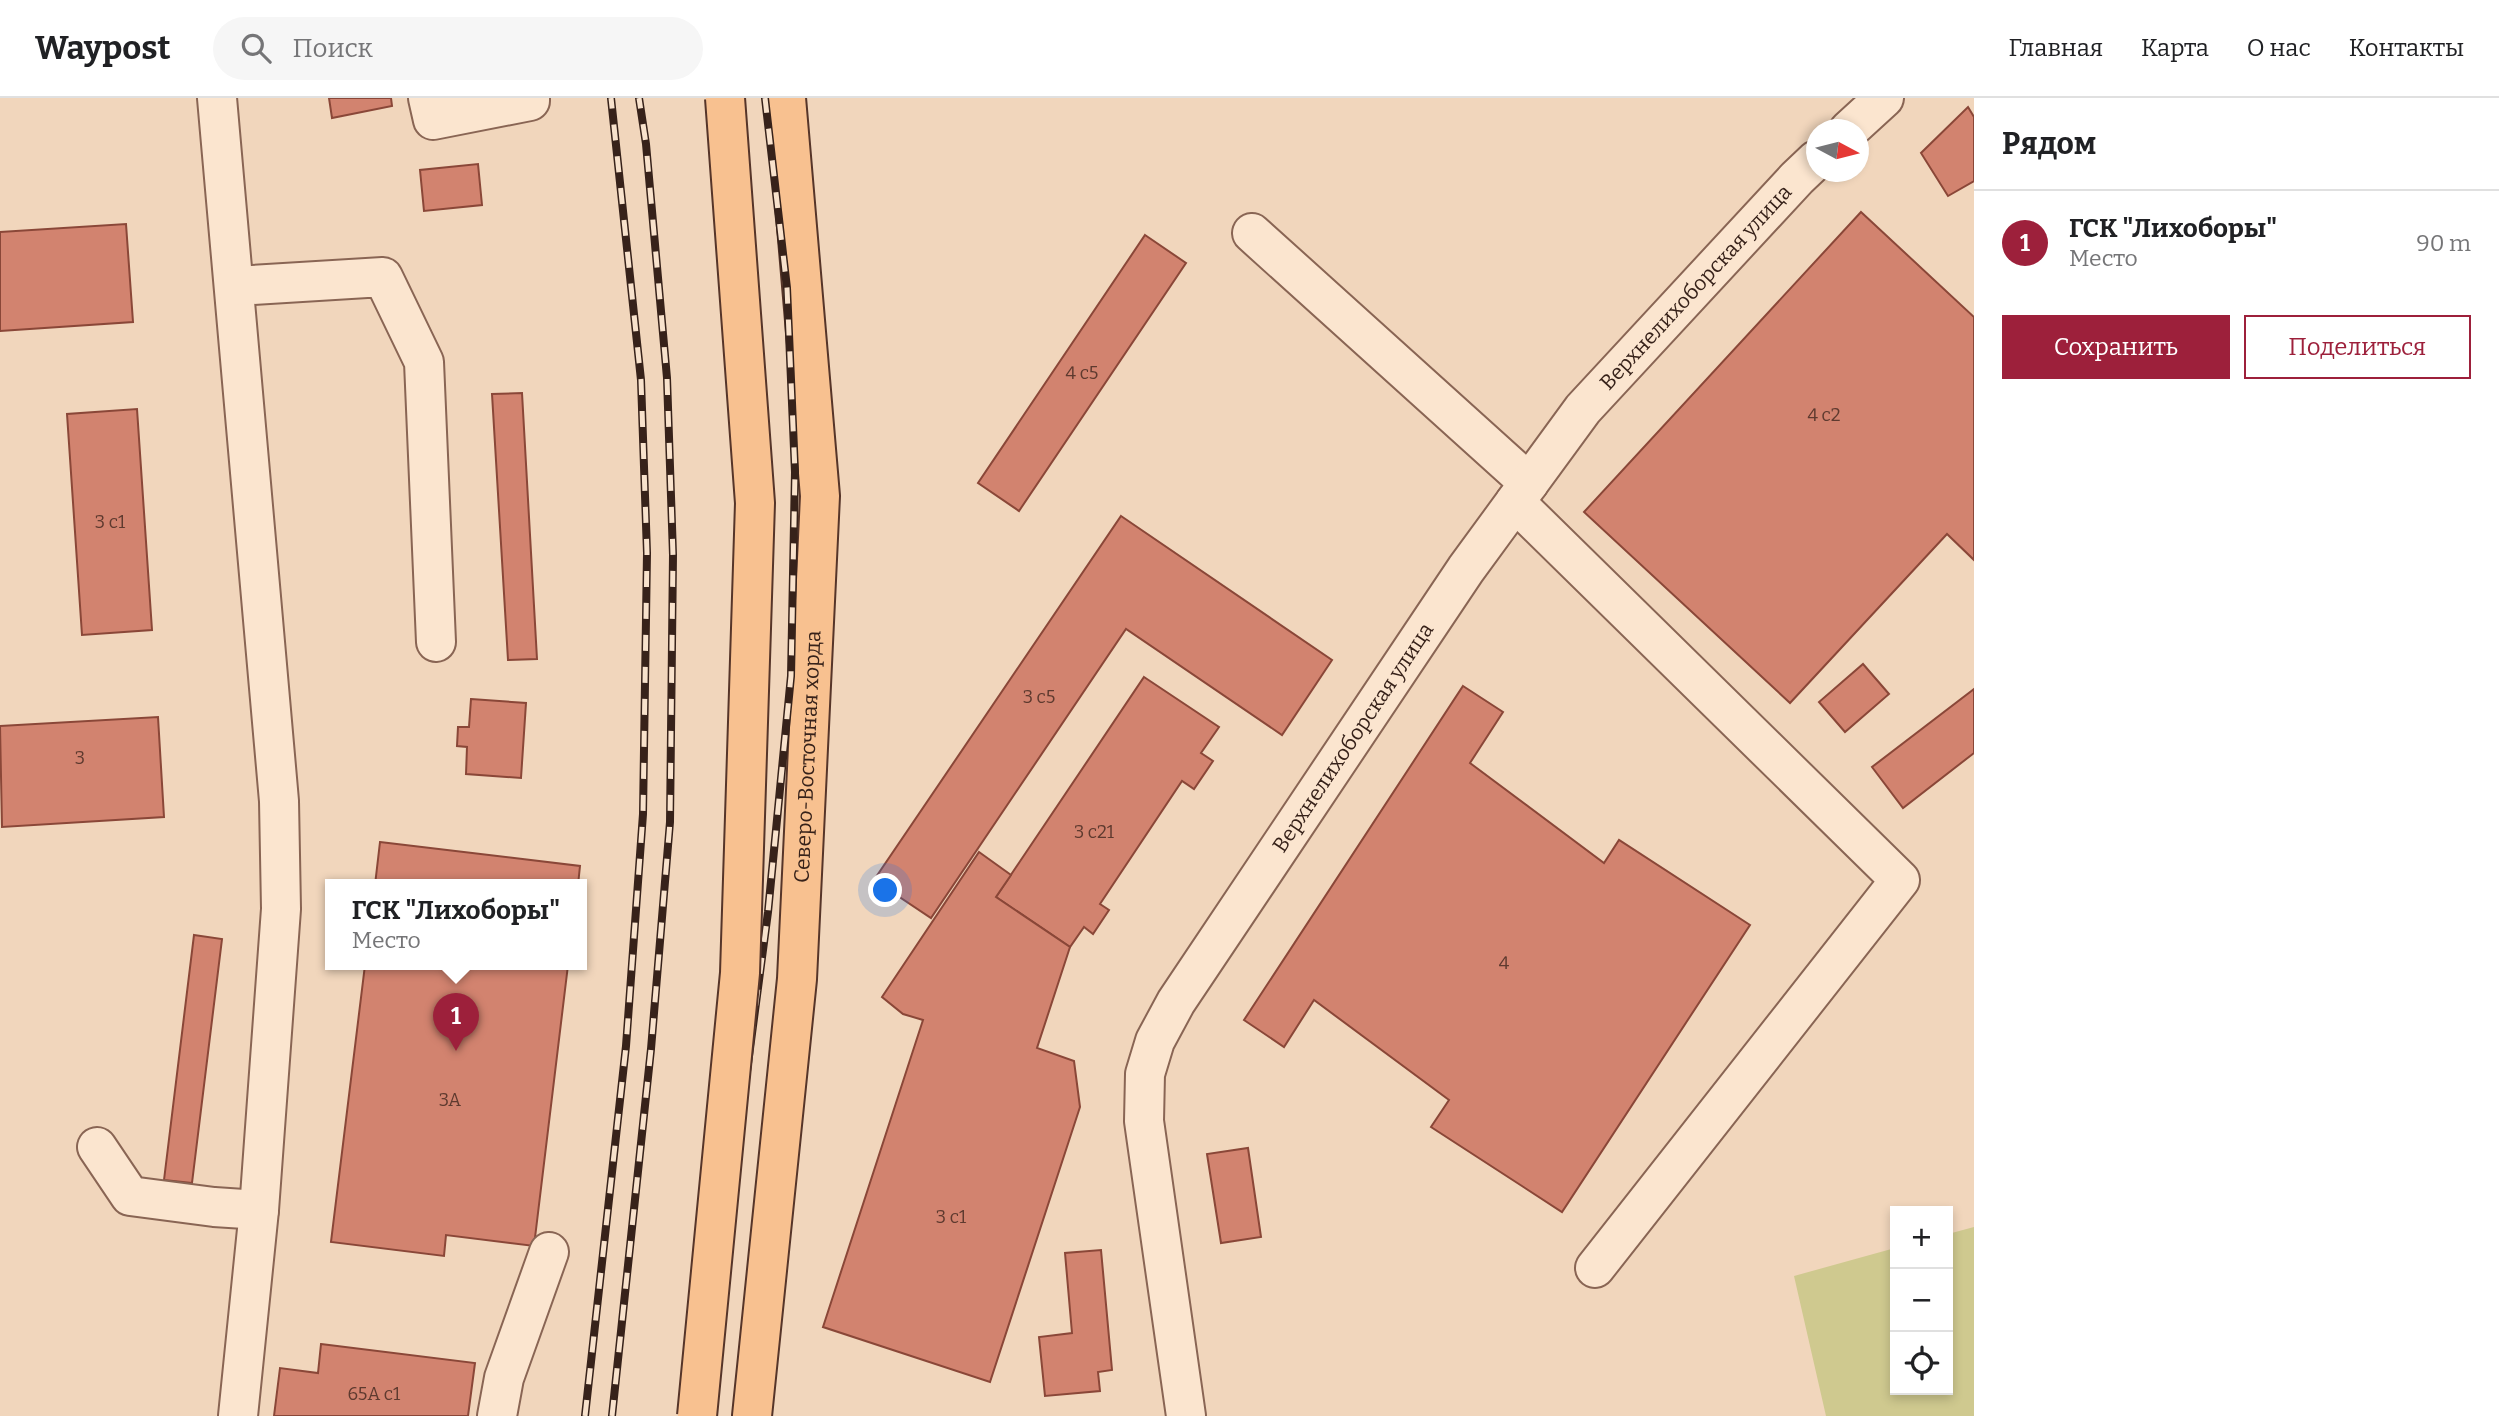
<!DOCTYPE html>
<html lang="ru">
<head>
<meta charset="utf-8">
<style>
  :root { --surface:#fff; --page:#f6f6f6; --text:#202124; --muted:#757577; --line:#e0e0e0; --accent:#9d203b }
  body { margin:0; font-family:Bitter,serif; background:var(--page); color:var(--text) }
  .controls { position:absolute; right:21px; bottom:21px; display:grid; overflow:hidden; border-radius:0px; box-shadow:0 4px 10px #0003 }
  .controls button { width:63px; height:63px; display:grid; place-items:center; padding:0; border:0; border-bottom:2px solid var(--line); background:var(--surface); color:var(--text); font:35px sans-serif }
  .compass { position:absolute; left:1806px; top:21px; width:63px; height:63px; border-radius:50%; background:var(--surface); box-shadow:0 4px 10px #0003; rotate:97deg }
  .you { position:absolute; left:886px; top:793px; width:24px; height:24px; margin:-18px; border:5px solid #fff; border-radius:50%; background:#1a73e8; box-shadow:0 0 0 10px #1a73e833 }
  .badge { display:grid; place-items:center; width:46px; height:46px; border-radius:50%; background:var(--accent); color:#fff; font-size:23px; font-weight:700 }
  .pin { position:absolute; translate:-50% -58px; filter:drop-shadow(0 2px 4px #0008) }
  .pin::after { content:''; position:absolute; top:37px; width:24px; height:21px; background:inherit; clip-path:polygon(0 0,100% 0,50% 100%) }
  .popup { position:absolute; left:325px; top:781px; width:262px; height:91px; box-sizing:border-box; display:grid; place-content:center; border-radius:0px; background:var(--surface); filter:drop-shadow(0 2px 5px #0005); font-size:23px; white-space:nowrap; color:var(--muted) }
  .popup b { font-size:26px; color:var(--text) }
  .popup::after { content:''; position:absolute; left:50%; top:100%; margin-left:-14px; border:14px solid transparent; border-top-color:var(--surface) }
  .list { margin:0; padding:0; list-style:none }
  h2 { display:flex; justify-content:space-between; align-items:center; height:91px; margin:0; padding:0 28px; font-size:30px }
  h2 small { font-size:23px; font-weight:400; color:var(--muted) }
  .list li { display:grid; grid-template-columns:46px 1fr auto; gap:21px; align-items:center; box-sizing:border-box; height:105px; padding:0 28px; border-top:2px solid var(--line) }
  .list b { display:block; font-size:26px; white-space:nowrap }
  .list p { margin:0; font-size:23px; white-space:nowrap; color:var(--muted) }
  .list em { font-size:23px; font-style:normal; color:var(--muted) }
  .actions { display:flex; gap:14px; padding:21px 28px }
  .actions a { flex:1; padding:16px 0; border:2px solid var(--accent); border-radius:0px; text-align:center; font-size:24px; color:var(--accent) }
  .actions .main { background:var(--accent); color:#fff }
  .icon { flex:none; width:38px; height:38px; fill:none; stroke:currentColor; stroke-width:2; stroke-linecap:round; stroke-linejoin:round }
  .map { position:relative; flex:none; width:1974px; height:1318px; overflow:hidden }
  header { display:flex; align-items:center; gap:42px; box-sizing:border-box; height:98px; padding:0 35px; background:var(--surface); border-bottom:2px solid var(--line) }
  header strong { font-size:33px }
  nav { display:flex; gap:38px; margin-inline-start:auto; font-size:24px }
  .search { width:490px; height:63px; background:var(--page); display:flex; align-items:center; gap:18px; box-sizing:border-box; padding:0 24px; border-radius:38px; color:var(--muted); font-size:26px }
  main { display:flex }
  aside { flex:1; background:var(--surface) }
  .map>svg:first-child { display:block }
  .green { fill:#cfc98f }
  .building { fill:#d2836f; stroke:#8a4738; stroke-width:2 }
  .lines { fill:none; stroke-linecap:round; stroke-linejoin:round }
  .minor-casing { stroke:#896554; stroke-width:42 }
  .major-casing { stroke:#563529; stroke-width:42 }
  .minor { stroke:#fbe5cf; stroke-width:38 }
  .major { stroke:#f8c190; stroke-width:38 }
  .rail-casing { stroke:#37221a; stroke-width:8 }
  .rail { stroke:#f8e2cc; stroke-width:5; stroke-dasharray:16; stroke-linecap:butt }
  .major-bridge-casing { stroke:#563529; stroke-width:42; stroke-linecap:butt }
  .major-bridge { stroke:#f8c190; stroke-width:38 }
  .labels { text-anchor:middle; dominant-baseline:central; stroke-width:7; stroke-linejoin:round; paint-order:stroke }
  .number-label { font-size:18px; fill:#5e3a2f }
  .street-label { font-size:21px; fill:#37221a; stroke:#f8e2cc }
</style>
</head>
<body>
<header>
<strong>Waypost</strong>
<div class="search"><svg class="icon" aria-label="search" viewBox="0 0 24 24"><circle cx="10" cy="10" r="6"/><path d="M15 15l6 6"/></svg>Поиск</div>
<nav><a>Главная</a><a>Карта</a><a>О нас</a><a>Контакты</a></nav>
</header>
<main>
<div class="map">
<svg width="1974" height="1318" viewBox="0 0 1974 1318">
  <rect width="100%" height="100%" fill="#f1d6bc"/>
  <path class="green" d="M1974,1129v189h-148l-32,-140 101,-28v142h53v-156z"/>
  <g class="building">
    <path d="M329,0h62l1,8 -60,12z"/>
    <path d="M1968,9l6,10v64l-26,15 -27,-43z"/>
    <path d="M478,66l4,41 -58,6 -4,-41z"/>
    <path d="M1861,114l113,105v243l-27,-26 -157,169 -206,-191z"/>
    <path d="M126,126l7,98 -133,9v-99z"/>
    <path d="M1145,137l41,28 -167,248 -41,-28z"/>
    <path d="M522,295l15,266 -29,1 -16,-266z"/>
    <path d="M137,311l15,221 -70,5 -15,-221z"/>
    <path d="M1121,418l211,144 -50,75 -156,-106 -195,289 -57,-38z"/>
    <path d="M1863,566l26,30 -44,38 -26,-30z"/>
    <path d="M1144,579l75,50 -18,26 12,8 -19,28 -12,-8 -82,123 9,6 -16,24 -9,-7 -14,20 -74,-50z"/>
    <path d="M1463,588l40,26 -33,51 134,100 15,-23 131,85 -188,287 -131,-85 18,-27 -135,-100 -30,47 -40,-27z"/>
    <path d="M1974,591v64l-71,55 -31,-41z"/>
    <path d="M471,601l55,4 -5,75 -55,-4 1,-27 -10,-1 1,-19h11z"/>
    <path d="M158,619l6,100 -162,10 -2,-101z"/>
    <path d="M380,744l200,24 -2,19h-203z"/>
    <path d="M979,754l32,23 -15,22 74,50 -33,101 37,13 6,46 -90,275 -167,-55 100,-307 -20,-6 -21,-17z"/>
    <path d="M194,837l28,4 -30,244 -28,-3z"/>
    <path d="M365,867h203l-34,281 -88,-11 -2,21 -113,-14z"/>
    <path d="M1248,1050l13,89 -40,6 -14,-89z"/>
    <path d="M1101,1152l11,120 -14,2 2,19 -55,5 -6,-59 33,-4 -7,-80z"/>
    <path d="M321,1246l154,19 -7,53h-194l6,-48 38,5z"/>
  </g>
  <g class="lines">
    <g class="minor-casing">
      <g id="minor">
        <path d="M217,0l62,703 2,108 -22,301 -21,206"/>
        <path d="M428,0l5,22 97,-19v-3"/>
        <path d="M1849,32l35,-32"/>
        <path d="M1252,135l277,250"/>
        <path d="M235,188l148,-9 41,85 12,280"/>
        <path d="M1515,404l385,378 -305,388"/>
        <path d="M97,1049l33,49 84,11 45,3"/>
        <path d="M497,1318l7,-38 45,-126"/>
        <path id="s1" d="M1186,1318l-42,-295 1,-47 10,-33 21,-39 290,-433 117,-160 214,-231 19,-18"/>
      </g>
    </g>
    <g class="major-casing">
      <g id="major">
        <path id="s2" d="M752,1318l45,-437 23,-483 -34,-398"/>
      </g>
    </g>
    <use href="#minor" class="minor"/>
    <use href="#major" class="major"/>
    <g class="rail-casing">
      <g id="rail">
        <path d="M585,1318l41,-370 17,-232 4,-261 -6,-173 -30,-282"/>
        <path d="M612,1318l39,-367 19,-227 3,-267 -6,-177 -21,-234 -7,-46"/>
        <path d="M690,1318l37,-193 41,-311 23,-236 4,-204 -8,-184 -22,-190"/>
      </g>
    </g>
    <use href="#rail" class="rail"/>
    <g class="major-bridge-casing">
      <path id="major-bridge" d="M697,1318l43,-443 15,-470 -30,-405"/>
    </g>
    <use href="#major-bridge" class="major-bridge"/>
  </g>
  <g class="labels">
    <g class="number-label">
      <text x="1082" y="275">4 с5</text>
      <text x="1824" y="317">4 с2</text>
      <text x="110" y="424">3 c1</text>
      <text x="1039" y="599">3 с5</text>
      <text x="80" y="660">3</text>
      <text x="1094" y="734">3 с21</text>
      <text x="1504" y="865">4</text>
      <text x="450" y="1002">3А</text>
      <text x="951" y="1119">3 с1</text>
      <text x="374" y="1296">65А с1</text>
    </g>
    <g class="street-label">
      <text stroke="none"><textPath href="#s1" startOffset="1309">Верхнелихоборская улица</textPath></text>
      <text stroke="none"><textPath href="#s1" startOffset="742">Верхнелихоборская улица</textPath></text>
      <text stroke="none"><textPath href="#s2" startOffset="662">Северо-Восточная хорда</textPath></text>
    </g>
  </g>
</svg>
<div class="controls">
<button>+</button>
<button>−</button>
<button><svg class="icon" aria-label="locate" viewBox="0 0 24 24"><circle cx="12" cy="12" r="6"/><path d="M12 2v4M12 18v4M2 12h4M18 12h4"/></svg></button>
</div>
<svg class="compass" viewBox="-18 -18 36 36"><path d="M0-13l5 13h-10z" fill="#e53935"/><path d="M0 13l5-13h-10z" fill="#757577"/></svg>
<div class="you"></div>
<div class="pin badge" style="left:456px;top:953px">1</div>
<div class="popup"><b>ГСК &quot;Лихоборы&quot;</b>Место</div>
</div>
<aside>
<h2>Рядом<small></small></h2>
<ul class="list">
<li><span class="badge">1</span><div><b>ГСК &quot;Лихоборы&quot;</b><p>Место</p></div><em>90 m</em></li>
</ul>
<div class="actions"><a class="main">Сохранить</a><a>Поделиться</a></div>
</aside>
</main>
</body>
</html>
